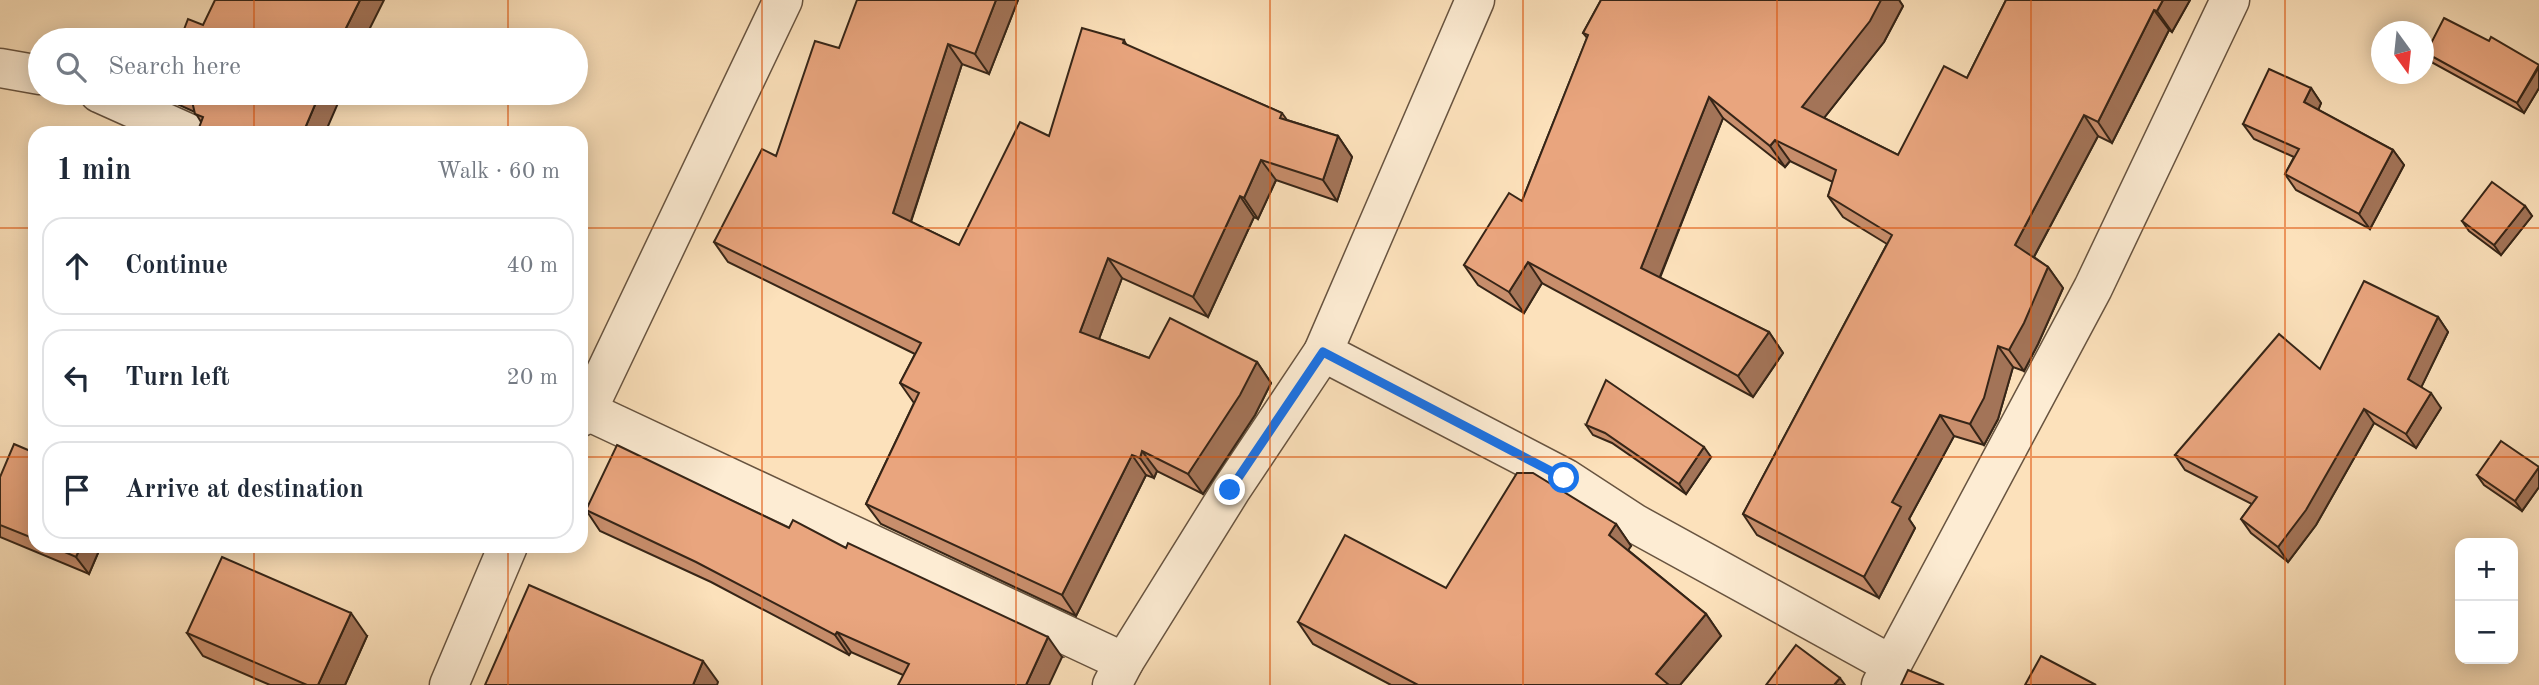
<!DOCTYPE html>
<html lang="en">
<head>
<meta charset="utf-8">
<style>
  :root { --surface:#fff; --page:#f6f6f7; --text:#1f2937; --muted:#747a83; --line:#e0e1e3 }
  body { margin:0; font-family:"Old Standard TT",serif; background:var(--page); color:var(--text) }
  .controls { position:absolute; right:21px; bottom:21px; display:grid; overflow:hidden; border-radius:14px; box-shadow:0 4px 18px #0003 }
  .controls button { width:63px; height:63px; display:grid; place-items:center; padding:0; border:0; border-bottom:2px solid var(--line); background:var(--surface); color:var(--text); font:35px sans-serif }
  .compass { position:absolute; left:2371px; top:21px; width:63px; height:63px; border-radius:50%; background:var(--surface); box-shadow:0 4px 18px #0003; rotate:165deg }
  .stop { position:absolute; width:21px; height:21px; margin:-16px; border:5px solid #1a73e8; border-radius:50%; background:#fff }
  .stop.end { background:#1a73e8; border-color:#fff; box-shadow:0 2px 7px #0008 }
  .list { margin:0; padding:0; list-style:none }
  h2 { display:flex; justify-content:space-between; align-items:center; height:91px; margin:0; padding:0 28px; font-size:30px }
  h2 small { font-size:23px; font-weight:400; color:var(--muted) }
  .list li { display:grid; grid-template-columns:46px 1fr auto; gap:21px; align-items:center; box-sizing:border-box; height:98px; margin:0 14px 14px; padding:0 14px; border:2px solid var(--line); border-radius:21px }
  .list b { display:block; font-size:26px; white-space:nowrap }
  .list em { font-size:23px; font-style:normal; color:var(--muted) }
  .icon { flex:none; width:38px; height:38px; fill:none; stroke:currentColor; stroke-width:2; stroke-linecap:round; stroke-linejoin:round }
  .map { position:relative; flex:none; width:2539px; height:685px; overflow:hidden }
  .search { position:absolute; background:var(--surface); box-shadow:0 4px 18px #0003; left:28px; top:28px; width:560px; height:77px; display:flex; align-items:center; gap:18px; box-sizing:border-box; padding:0 24px; border-radius:38px; color:var(--muted); font-size:26px }
  .panel { position:absolute; background:var(--surface); box-shadow:0 4px 18px #0003; left:28px; top:126px; width:560px; height:427px; border-radius:21px }
  .map>svg:first-child { display:block }
  .lines { fill:none; stroke-linecap:round; stroke-linejoin:round }
  .street-casing { stroke:#685440; stroke-width:41 }
  .street { stroke:#fdecd3; stroke-width:38 }
  .wall { fill:#c88e6c; stroke:#362517; stroke-width:2 }
  .shaded-wall { fill:#a37458; stroke:#362517; stroke-width:2 }
  .building { fill:#e9a57e; stroke:#362517; stroke-width:2 }
  .route { stroke:#1a73e8; stroke-width:9 }
  .grid { fill:none; stroke:#df560d; stroke-width:2; stroke-opacity:0.55 }
</style>
</head>
<body>
<div class="map">
<svg width="2539" height="685" viewBox="0 0 2539 685">
  <rect width="100%" height="100%" fill="#fce1bb"/>
  <filter id="stains"><feTurbulence type="fractalNoise" baseFrequency=".00286" numOctaves="4"/><feColorMatrix values="0 0 0 0 .2 0 0 0 0 .09 0 0 0 0 .02 0 0 0 .5 -.17"/></filter>
  <radialGradient id="worn" r=".72"><stop offset=".6" stop-color="#630" stop-opacity="0"/><stop offset="1" stop-color="#630" stop-opacity=".3"/></radialGradient>
  <g class="lines">
    <g class="street-casing">
      <g id="street">
        <path d="M0,68l40,7"/>
        <path d="M99,93l89,40"/>
        <path d="M1323,352l242,126 69,45 258,142"/>
        <path d="M581,408l543,254"/>
        <path d="M581,417l6,-6 196,-411"/>
        <path d="M449,685l59,-139"/>
        <path d="M1112,685l12,-23 107,-172 92,-138 152,-352"/>
        <path d="M1881,685l212,-397 137,-288"/>
      </g>
    </g>
    <use href="#street" class="street"/>
  </g>
  <g class="wall">
    <path d="M1018,0l-29,74 -27,-10 -51,158 48,23 90,-109 75,-96 3,6 155,67 5,7 51,16 14,21 -15,44 -61,-21 -18,39 -4,-2 -46,100 -86,-39 -23,61 50,19 108,4 14,21 -16,32 -52,79 -46,-23 -3,7 -8,-3 -70,141 -195,-92 -15,-20 48,-101 -14,-20 15,-29 -187,-92 -14,-20 62,-86 63,-108z"/>
    <path d="M1601,0h298l4,6 -19,36 -60,76 74,37 69,-77 39,-78h184l-18,32 -3,-2 -57,113 -14,-7 -64,121 14,10 15,21 -25,56 -14,27 -11,-4 -15,52 -14,26 -30,-9 -45,83 6,9 -36,70 -122,-63 -14,-21 144,-270 -44,-27 -15,-21 5,-14 -43,-21 -5,6 -62,-49 -63,160 109,54 14,21 -30,44 -211,-114 -18,30 -46,-28 -14,-20 58,-64 65,-163 -4,-5z"/>
    <path d="M2426,53l113,12v23l-15,25 -91,-50z"/>
    <path d="M2311,88l10,15 -3,7 75,40 11,15 -34,64 -74,-39 -11,-16 9,-17 -40,-18 -11,-15z"/>
    <path d="M169,93h172l1,1 -141,28 -6,-10 -18,-8z"/>
    <path d="M2525,206l7,10 -31,39 -32,-24 -7,-10z"/>
    <path d="M2438,317l10,15 -27,55 20,21 -25,40 -42,-25 -58,102 -28,37 -37,-29 -10,-14 11,-15 -67,-34 -10,-15 145,-86z"/>
    <path d="M1586,425l125,32 -25,37 -74,-51 -19,-8z"/>
    <path d="M35,453v93h66l-12,28 -89,-37v-60z"/>
    <path d="M2539,467v20l-17,24 -38,-26 -7,-10z"/>
    <path d="M586,510l203,18 57,20 216,109 -159,18 -52,-23 -2,3 -138,-73 -111,-51z"/>
    <path d="M1616,524l15,22 -3,4 78,64 15,22 -41,49h-289l-78,-41 -15,-22 148,-34z"/>
    <path d="M187,633l180,3 -22,49h-75l-67,-29z"/>
  </g>
  <g class="shaded-wall">
    <path d="M360,0h24l-20,40h-24z"/>
    <path d="M996,0h22l-29,74 -14,-20z"/>
    <path d="M1881,0h18l4,6 -19,36 -68,86 -14,-21z"/>
    <path d="M2163,0h27l-18,32 -15,-21z"/>
    <path d="M2154,10l15,20 -57,113 -14,-21z"/>
    <path d="M948,44l14,20 -55,169 -14,-20z"/>
    <path d="M2539,67v21l-15,25 -7,-10z"/>
    <path d="M2311,88l10,15 -6,15 -11,-16z"/>
    <path d="M320,93l22,1 -17,39h-22z"/>
    <path d="M1709,97l14,21 -68,171 -14,-21z"/>
    <path d="M2084,115l14,21 -69,130 -14,-21z"/>
    <path d="M1338,136l14,21 -15,44 -14,-21z"/>
    <path d="M1775,140l15,21 -5,6 -15,-21z"/>
    <path d="M2393,150l11,15 -34,64 -11,-15z"/>
    <path d="M1261,160l15,20 -18,39 -14,-21z"/>
    <path d="M1240,196l14,21 -46,100 -15,-20z"/>
    <path d="M2525,206l7,10 -31,39 -7,-10z"/>
    <path d="M1108,258l14,20 -28,74 -14,-20z"/>
    <path d="M1528,262l14,21 -18,30 -15,-21z"/>
    <path d="M2048,267l15,21 -25,56 -14,27 -15,-21z"/>
    <path d="M2438,317l10,15 -30,62 -10,-15z"/>
    <path d="M1769,332l14,21 -30,44 -15,-21z"/>
    <path d="M1998,346l15,21 -15,52 -14,26 -14,-21z"/>
    <path d="M1257,362l14,21 -16,32 -52,79 -15,-20z"/>
    <path d="M2431,393l10,15 -25,40 -10,-14z"/>
    <path d="M2364,409l10,14 -58,102 -28,37 -10,-15z"/>
    <path d="M1940,415l14,21 -45,83 6,9 -36,70 -15,-21 28,-75z"/>
    <path d="M1704,447l7,10 -25,37 -7,-10z"/>
    <path d="M1142,451l15,20 -3,7 -14,-20z"/>
    <path d="M1132,455l14,20 -70,141 -14,-21z"/>
    <path d="M2539,467v20l-17,24 -7,-10z"/>
    <path d="M1616,524l15,22 -7,10 -15,-21z"/>
    <path d="M81,546h20l-12,28 -13,-17z"/>
    <path d="M351,613l16,23 -22,49h-27z"/>
    <path d="M1706,614l15,22 -41,49h-16l-8,-11z"/>
    <path d="M837,632l14,20 -2,3 -14,-20z"/>
    <path d="M1048,637l14,20 -13,28h-23z"/>
    <path d="M703,661l15,21 -1,3h-24z"/>
    <path d="M1840,678l5,7h-11z"/>
  </g>
  <g class="building">
    <path d="M215,0h145l-20,40h-160l8,-21 15,6z"/>
    <path d="M857,0h139l-21,54 -27,-10 -55,169 66,32 61,-123 29,14 33,-108 42,12 -1,3 159,70 -2,5 58,18 -15,44 -62,-20 -17,38 -4,-2 -47,101 -85,-39 -28,74 69,26 21,-40 87,44 -17,33 -52,79 -46,-23 -2,7 -8,-3 -70,140 -196,-91 53,-111 -19,-10 21,-40 -207,-101 48,-93 14,7 39,-115 24,7z"/>
    <path d="M1601,0h280l-11,21 -68,86 96,48 46,-89 23,12 39,-78h157l-6,11 -3,-1 -56,112 -14,-7 -69,130 33,22 -24,56 -15,27 -11,-4 -14,52 -14,26 -30,-9 -48,87 9,5 -37,70 -121,-63 149,-279 -64,-39 8,-26 -61,-30 -5,6 -61,-49 -68,171 128,64 -31,44 -210,-114 -19,30 -45,-27 45,-72 13,8 66,-166 -5,-2z"/>
    <path d="M2444,18l45,23 2,-4 48,28 -22,38 -91,-50z"/>
    <path d="M2269,69l42,19 -7,14 89,48 -34,64 -74,-40 14,-25 -56,-25z"/>
    <path d="M182,93h138l-17,40h-106l6,-16 -8,-3 -3,-13z"/>
    <path d="M2492,182l33,24 -31,39 -32,-24z"/>
    <path d="M2364,281l74,36 -30,62 23,14 -25,41 -42,-25 -58,101 -28,37 -37,-28 16,-22 -82,-42 104,-121 41,35z"/>
    <path d="M1606,380l98,67 -25,37 -74,-51 -19,-8z"/>
    <path d="M2501,441l38,26 -24,34 -38,-26z"/>
    <path d="M14,444l21,9v86l-35,-14v-48z"/>
    <path d="M617,445l172,83 4,-8 53,28 2,-5 200,94 -22,48h-128l11,-21 -72,-32 -2,3 -139,-73 -110,-52z"/>
    <path d="M1517,473h16l83,51 -7,11 97,79 -50,60 13,11h-251l-120,-63 47,-87 101,53z"/>
    <path d="M51,546h30l-5,11z"/>
    <path d="M222,557l129,56 -33,72h-11l-120,-52z"/>
    <path d="M529,585l174,76 -10,24h-208z"/>
    <path d="M1796,645l44,33 -6,7h-68z"/>
    <path d="M2041,656l55,29h-71z"/>
    <path d="M1908,670l36,15h-43z"/>
  </g>
  <g class="lines">
    <path class="route" d="M1230,490l93,-138 241,126"/>
  </g>
  <path class="grid" d="M254,0v40M508,0v40M762,0v685M1016,0v685M1270,0v685M1523,0v685M1777,0v685M2031,0v685M2285,0v685M254,93v40M508,93v40M0,228h35M581,228h1958M0,457h35M581,457h1958M254,546v139M508,546v139"/>
  <rect width="100%" height="100%" filter="url(#stains)"/>
  <rect width="100%" height="100%" fill="url(#worn)"/>
</svg>
<div class="controls">
<button>+</button>
<button>−</button>
</div>
<svg class="compass" viewBox="-18 -18 36 36"><path d="M0-13l5 13h-10z" fill="#e53935"/><path d="M0 13l5-13h-10z" fill="#747a83"/></svg>
<div class="stop" style="left:1564px;top:478px"></div>
<div class="stop end" style="left:1230px;top:490px"></div>
<div class="search"><svg class="icon" aria-label="search" viewBox="0 0 24 24"><circle cx="10" cy="10" r="6"/><path d="M15 15l6 6"/></svg>Search here</div>
<section class="panel">
<h2>1 min<small>Walk · 60 m</small></h2>
<ul class="list">
<li><svg class="icon" aria-label="ahead" viewBox="0 0 24 24"><path d="M12 20V5M6 11l6-6 6 6"/></svg><div><b>Continue</b></div><em>40 m</em></li>
<li><svg class="icon" aria-label="left" viewBox="0 0 24 24"><path d="M17 20v-9H6M10 6l-5 5 5 5"/></svg><div><b>Turn left</b></div><em>20 m</em></li>
<li><svg class="icon" aria-label="arrive" viewBox="0 0 24 24"><path d="M6 21V4h12l-3 4 3 4H6"/></svg><div><b>Arrive at destination</b></div></li>
</ul>
</section>
</div>
</body>
</html>
